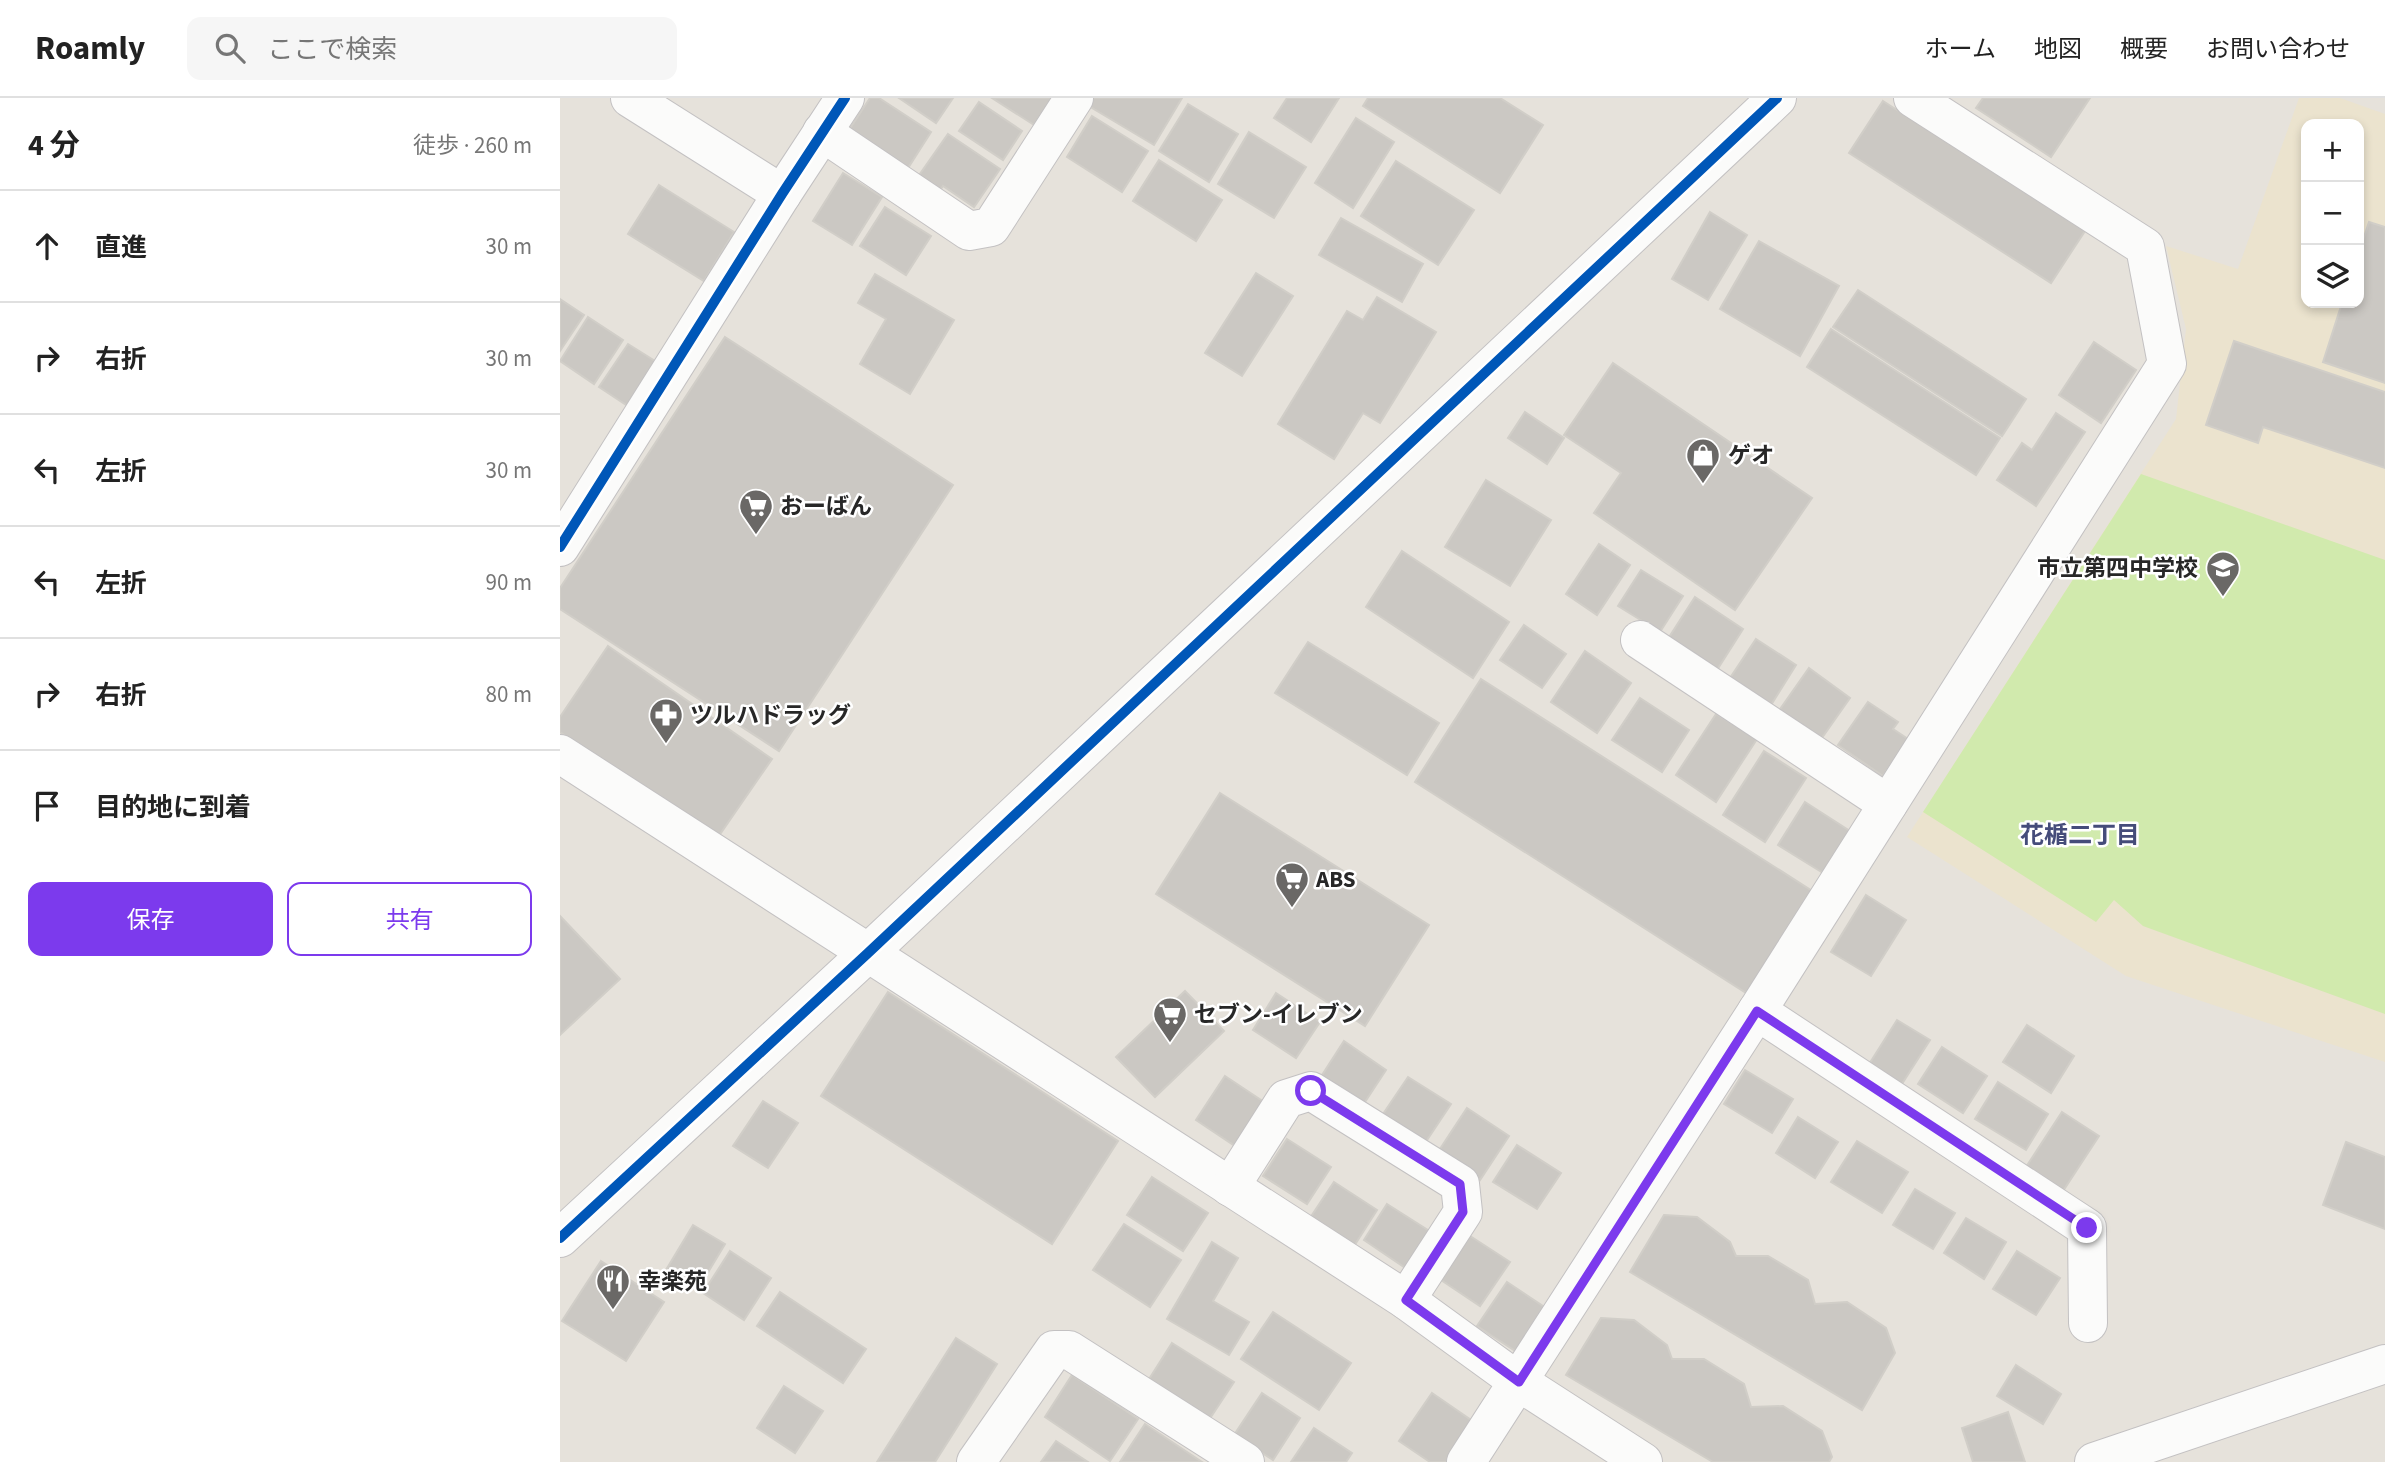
<!DOCTYPE html>
<html lang="ja">
<head>
<meta charset="utf-8">
<style>
  :root { --surface:#fff; --page:#f6f6f6; --text:#222; --muted:#767676; --line:#e0e0e0; --accent:#7c3aed }
  body { margin:0; font-family:"Source Sans 3","Noto Sans JP",sans-serif; background:var(--page); color:var(--text) }
  .controls { position:absolute; right:21px; top:21px; display:grid; overflow:hidden; border-radius:14px; box-shadow:0 4px 10px #0003 }
  .controls button { width:63px; height:63px; display:grid; place-items:center; padding:0; border:0; border-bottom:2px solid var(--line); background:var(--surface); color:var(--text); font:35px sans-serif }
  .stop { position:absolute; width:21px; height:21px; margin:-16px; border:5px solid #7c3aed; border-radius:50%; background:#fff }
  .stop.end { background:#7c3aed; border-color:#fff; box-shadow:0 2px 7px #0008 }
  .list { margin:0; padding:0; list-style:none }
  h2 { display:flex; justify-content:space-between; align-items:center; height:91px; margin:0; padding:0 28px; font-size:30px }
  h2 small { font-size:23px; font-weight:400; color:var(--muted) }
  .list li { display:grid; grid-template-columns:46px 1fr auto; gap:21px; align-items:center; box-sizing:border-box; height:112px; padding:0 28px; border-top:2px solid var(--line) }
  .list b { display:block; font-size:26px; white-space:nowrap }
  .list em { font-size:23px; font-style:normal; color:var(--muted) }
  .actions { display:flex; gap:14px; padding:21px 28px }
  .actions a { flex:1; padding:16px 0; border:2px solid var(--accent); border-radius:14px; text-align:center; font-size:24px; color:var(--accent) }
  .actions .main { background:var(--accent); color:#fff }
  .icon { flex:none; width:38px; height:38px; fill:none; stroke:currentColor; stroke-width:2; stroke-linecap:round; stroke-linejoin:round }
  .map { position:relative; flex:none; width:1825px; height:1364px; overflow:hidden }
  header { display:flex; align-items:center; gap:42px; box-sizing:border-box; height:98px; padding:0 35px; background:var(--surface); border-bottom:2px solid var(--line) }
  header strong { font-size:33px }
  nav { display:flex; gap:38px; margin-inline-start:auto; font-size:24px }
  .search { width:490px; height:63px; background:var(--page); display:flex; align-items:center; gap:18px; box-sizing:border-box; padding:0 24px; border-radius:14px; color:var(--muted); font-size:26px }
  main { display:flex }
  aside { flex:1; background:var(--surface) }
  .map>svg:first-child { display:block }
  .education { fill:#ebe3ce; fill-rule:evenodd }
  .pitch { fill:#d1eaad }
  .building { fill:#cbc8c3; stroke:#d1cec8; stroke-width:2 }
  .lines { fill:none; stroke-linecap:round; stroke-linejoin:round }
  .minor-casing { stroke:#c3c1c2; stroke-width:40 }
  .minor { stroke:#fbfbfa; stroke-width:38 }
  .cycleway-casing { stroke:#fff; stroke-width:15 }
  .cycleway { stroke:#0057b8; stroke-width:10 }
  .route { stroke:#7c3aed; stroke-width:9 }
  .labels { text-anchor:middle; dominant-baseline:central; stroke-width:5; stroke-linejoin:round; paint-order:stroke }
  .poi-label { font-size:23px; font-weight:bold; fill:#272727; stroke:#fff; text-anchor:start }
  .neighbourhood-label { font-size:24px; font-weight:bold; fill:#454c7a; stroke:#fff }
</style>
</head>
<body>
<header>
<strong>Roamly</strong>
<div class="search"><svg class="icon" aria-label="search" viewBox="0 0 24 24"><circle cx="10" cy="10" r="6"/><path d="M15 15l6 6"/></svg>ここで検索</div>
<nav><a>ホーム</a><a>地図</a><a>概要</a><a>お問い合わせ</a></nav>
</header>
<main>
<aside>
<h2>4 分<small>徒歩 · 260 m</small></h2>
<ul class="list">
<li><svg class="icon" aria-label="ahead" viewBox="0 0 24 24"><path d="M12 20V5M6 11l6-6 6 6"/></svg><div><b>直進</b></div><em>30 m</em></li>
<li><svg class="icon" aria-label="right" viewBox="0 0 24 24"><path d="M7 20v-9h11M14 6l5 5-5 5"/></svg><div><b>右折</b></div><em>30 m</em></li>
<li><svg class="icon" aria-label="left" viewBox="0 0 24 24"><path d="M17 20v-9H6M10 6l-5 5 5 5"/></svg><div><b>左折</b></div><em>30 m</em></li>
<li><svg class="icon" aria-label="left" viewBox="0 0 24 24"><path d="M17 20v-9H6M10 6l-5 5 5 5"/></svg><div><b>左折</b></div><em>90 m</em></li>
<li><svg class="icon" aria-label="right" viewBox="0 0 24 24"><path d="M7 20v-9h11M14 6l5 5-5 5"/></svg><div><b>右折</b></div><em>80 m</em></li>
<li><svg class="icon" aria-label="arrive" viewBox="0 0 24 24"><path d="M6 21V4h12l-3 4 3 4H6"/></svg><div><b>目的地に到着</b></div></li>
</ul>
<div class="actions"><a class="main">保存</a><a>共有</a></div>
</aside>
<div class="map">
<svg width="1825" height="1364" viewBox="0 0 1825 1364">
  <rect width="100%" height="100%" fill="#e6e2db"/>
  <path class="education" d="M1739,0h41l45,16v948l-259,-86 -219,-139 269,-418 10,-90 -20,-83 72,23zM1746,26h53v179h-53z"/>
  <path class="pitch" d="M1581,376l244,86v454l-242,-88 -29,-26 -18,22 -173,-110z"/>
  <g class="building">
    <path d="M310,0h9l52,34 -23,36 -59,-38z"/>
    <path d="M339,0h54l-17,25z"/>
    <path d="M432,0h60l-18,27z"/>
    <path d="M533,0h89l-28,47 -65,-39z"/>
    <path d="M727,0h52l-28,44 -37,-24z"/>
    <path d="M808,0h132l43,27 -43,68 -137,-87z"/>
    <path d="M1423,0h107l-39,59 -75,-49z"/>
    <path d="M1323,3l202,130 -34,52 -202,-130z"/>
    <path d="M419,4l43,29 -19,29 -44,-29z"/>
    <path d="M628,6l50,30 -29,48 -50,-31z"/>
    <path d="M532,18l56,35 -26,41 -55,-35z"/>
    <path d="M796,20l38,24 -41,66 -38,-25z"/>
    <path d="M689,34l57,35 -32,51 -56,-34z"/>
    <path d="M388,36l52,35 -26,38 -31,-21 -7,10 -21,-15z"/>
    <path d="M599,62l63,40 -26,41 -63,-40z"/>
    <path d="M836,63l78,49 -36,55 -77,-49z"/>
    <path d="M283,75l39,24 -30,48 -39,-24z"/>
    <path d="M99,87l75,47 -30,49 -76,-47z"/>
    <path d="M325,109l46,29 -25,39 -46,-29z"/>
    <path d="M1150,114l37,23 -39,65 -36,-21z"/>
    <path d="M781,120l82,46 -21,38 -83,-47z"/>
    <path d="M1809,124l16,5v156l-62,-21 19,-59h17v-51z"/>
    <path d="M1199,143l80,45 -39,70 -80,-47z"/>
    <path d="M696,175l37,23 -51,80 -37,-23z"/>
    <path d="M315,176l79,46 -44,74 -50,-30 26,-45 -28,-16z"/>
    <path d="M1298,192l168,109 -24,37 -169,-109z"/>
    <path d="M817,199l59,35 -56,91 -17,-10 -29,46 -56,-35 69,-113 16,9z"/>
    <path d="M0,201l24,16 -24,36z"/>
    <path d="M28,219l35,23 -29,44 -34,-23z"/>
    <path d="M1271,231l169,109 -24,37 -169,-108z"/>
    <path d="M165,239l228,148 -174,266 -219,-142v-21z"/>
    <path d="M1674,243l151,51v76l-122,-41 -5,16 -52,-18z"/>
    <path d="M1534,244l42,28 -35,53 -42,-28z"/>
    <path d="M68,246l35,22 -29,44 -35,-23z"/>
    <path d="M1053,265l199,135 -77,112 -141,-97 27,-40 -57,-38z"/>
    <path d="M965,314l39,26 -17,26 -39,-26z"/>
    <path d="M1496,315l29,19 -49,74 -39,-26 25,-37 10,7z"/>
    <path d="M926,382l65,40 -41,66 -65,-39z"/>
    <path d="M1039,446l31,21 -33,50 -31,-21z"/>
    <path d="M842,453l107,71 -36,56 -107,-71z"/>
    <path d="M1081,472l42,26 -23,36 -42,-26z"/>
    <path d="M1135,499l48,32 -28,44 -49,-31z"/>
    <path d="M964,527l42,29 -24,34 -42,-28z"/>
    <path d="M1196,541l40,26 -25,40 -41,-27z"/>
    <path d="M748,544l131,81 -32,52 -132,-82z"/>
    <path d="M48,548l164,113 -56,81 -156,-108v-15z"/>
    <path d="M1025,553l46,32 -34,50 -46,-31z"/>
    <path d="M1249,570l41,30 -31,44 -41,-30z"/>
    <path d="M921,581l336,215 -66,102 -336,-214z"/>
    <path d="M1080,600l49,32 -27,42 -50,-32z"/>
    <path d="M1308,604l30,20 -5,7 15,10 -25,37 -45,-31z"/>
    <path d="M1156,616l41,25 -41,63 -40,-27z"/>
    <path d="M1204,653l42,27 -41,64 -42,-27z"/>
    <path d="M660,695l209,132 -64,101 -209,-132z"/>
    <path d="M1245,704l45,29 -27,42 -45,-28z"/>
    <path d="M1306,797l40,25 -35,56 -40,-24z"/>
    <path d="M0,818l60,63 -60,56z"/>
    <path d="M625,893l39,40 -69,66 -39,-40z"/>
    <path d="M328,894l230,149 -66,103 -231,-148z"/>
    <path d="M716,895l44,29 -24,36 -43,-28z"/>
    <path d="M1337,922l33,20 -32,50 -32,-21z"/>
    <path d="M1467,927l47,31 -23,37 -48,-31z"/>
    <path d="M784,943l42,29 -29,44 -42,-28z"/>
    <path d="M1382,949l45,29 -24,37 -45,-29z"/>
    <path d="M1185,972l48,29 -21,34 -48,-29z"/>
    <path d="M665,978l42,28 -29,44 -42,-28z"/>
    <path d="M848,979l43,27 -30,45 -42,-29z"/>
    <path d="M1438,984l50,32 -22,36 -51,-31z"/>
    <path d="M203,1003l35,22 -30,45 -35,-22z"/>
    <path d="M907,1010l42,28 -29,44 -42,-28z"/>
    <path d="M1502,1014l37,24 -36,55 -37,-24z"/>
    <path d="M1238,1019l40,25 -23,36 -39,-25z"/>
    <path d="M727,1041l44,28 -24,37 -44,-28z"/>
    <path d="M1297,1043l51,31 -26,41 -51,-31z"/>
    <path d="M1786,1044l39,15v72l-62,-24z"/>
    <path d="M957,1047l44,28 -24,36 -44,-27z"/>
    <path d="M592,1079l56,36 -25,38 -56,-36z"/>
    <path d="M774,1084l43,28 -23,36 -44,-28z"/>
    <path d="M1355,1091l40,24 -22,36 -40,-24z"/>
    <path d="M827,1106l44,28 -24,37 -43,-29z"/>
    <path d="M1104,1117l33,2 33,25 6,14h32l40,24 7,24 32,-2 39,26 9,25 -33,57 -232,-138z"/>
    <path d="M1406,1120l40,24 -22,37 -40,-26z"/>
    <path d="M564,1126l57,36 -31,47 -57,-37z"/>
    <path d="M133,1127l32,19 -27,45 -32,-19z"/>
    <path d="M907,1136l43,28 -30,44 -42,-28z"/>
    <path d="M652,1144l26,16 -25,43 36,21 -20,33 -62,-36z"/>
    <path d="M170,1153l41,27 -27,42 -41,-27z"/>
    <path d="M1457,1153l43,27 -24,37 -43,-26z"/>
    <path d="M41,1163l63,41 -38,59 -64,-40z"/>
    <path d="M947,1184l42,28 -29,44 -43,-28z"/>
    <path d="M220,1194l86,57 -23,34 -86,-57z"/>
    <path d="M713,1214l78,51 -32,47 -78,-51z"/>
    <path d="M1041,1220l33,2 33,25 5,14h32l40,25 7,23 32,-1 39,25 10,26 -3,5h-116l-147,-87z"/>
    <path d="M396,1240l41,26 -62,98h-58z"/>
    <path d="M612,1245l62,39 -27,41 -61,-39z"/>
    <path d="M1456,1267l45,29 -18,30 -46,-28z"/>
    <path d="M512,1277l66,44 -28,42 -65,-44z"/>
    <path d="M224,1288l39,25 -28,42 -38,-25z"/>
    <path d="M702,1295l38,25 -27,42 -39,-25z"/>
    <path d="M872,1295l42,29 -28,40h-16l-31,-21z"/>
    <path d="M1448,1314l17,50h-52l-11,-34z"/>
    <path d="M585,1326l57,38h-82z"/>
    <path d="M754,1330l38,25 -6,9h-55z"/>
    <path d="M496,1343l32,21h-47z"/>
  </g>
  <g class="lines">
    <g class="minor-casing">
      <g id="minor">
        <path d="M70,0l152,96"/>
        <path d="M262,34l147,99 22,-4 83,-129"/>
        <path d="M0,449l222,-353 63,-96"/>
        <path d="M1080,542l248,164"/>
        <path d="M0,656l846,546 113,82 124,80"/>
        <path d="M1197,913l330,217 1,95"/>
        <path d="M670,1089l56,-88 25,-8 149,93 3,28 -57,88"/>
        <path d="M0,1140l308,-285 909,-855"/>
        <path d="M416,1364l78,-112h15l176,112"/>
        <path d="M906,1364l291,-451 410,-647 -22,-117 -232,-149"/>
        <path d="M1534,1364l291,-98"/>
      </g>
    </g>
    <use href="#minor" class="minor"/>
    <g class="cycleway-casing">
      <g id="cycleway">
        <path d="M0,449l222,-353 63,-96"/>
        <path d="M0,1140l308,-285 909,-855"/>
      </g>
    </g>
    <use href="#cycleway" class="cycleway"/>
  </g>
  <g class="lines">
    <path class="route" d="M751,993l149,93 3,28 -57,88 113,82 238,-371 330,217"/>
  </g>
  <defs>
    <g id="shop-pin" transform="scale(1.75)"><path d="M0 17L-7.5 6A9.5 9.5 0 1 1 7.5 6Z" fill="#6a6866" stroke="#fff"/><path d="M-5-2.5h2.3a2.7 3.5 0 0 1 5.4 0H5L5.5 6h-11ZM-1.5-2.5h3a1.5 2.3 0 0 0-3 0Z" fill="#fff"/></g>
    <g id="supermarket-pin" transform="scale(1.75)"><path d="M0 17L-7.5 6A9.5 9.5 0 1 1 7.5 6Z" fill="#6a6866" stroke="#fff"/><path d="M-6-5.5h2.5l.6 2H6L4.5 2H-2.5L-4.4-4H-6ZM-1.5 3.2a1.3 1.3 0 1 0 .1 0ZM3 3.2a1.3 1.3 0 1 0 .1 0Z" fill="#fff"/></g>
    <g id="school-pin" transform="scale(1.75)"><path d="M0 17L-7.5 6A9.5 9.5 0 1 1 7.5 6Z" fill="#6a6866" stroke="#fff"/><path d="M0-5L7-2L0 1L-7-2ZM-4 1L0 2.5L4 1V4Q0 6-4 4Z" fill="#fff"/></g>
    <g id="pharmacy-pin" transform="scale(1.75)"><path d="M0 17L-7.5 6A9.5 9.5 0 1 1 7.5 6Z" fill="#6a6866" stroke="#fff"/><path d="M-2-6h4v4h4v4h-4v4h-4v-4h-4v-4h4Z" fill="#fff"/></g>
    <g id="restaurant-pin" transform="scale(1.75)"><path d="M0 17L-7.5 6A9.5 9.5 0 1 1 7.5 6Z" fill="#6a6866" stroke="#fff"/><path d="M-5-6h1v4h1v-4h1v4h1v-4h1v5L-1.5 .5V6h-2V.5L-5-1ZM5-6V6H3V1.5H1.5Q1.5-4 5-6Z" fill="#fff"/></g>
  </defs>
  <g fill-rule="evenodd">
    <use href="#shop-pin" x="1143" y="357"/>
    <use href="#supermarket-pin" x="196" y="408"/>
    <use href="#school-pin" x="1663" y="470"/>
    <use href="#pharmacy-pin" x="106" y="617"/>
    <use href="#supermarket-pin" x="732" y="781"/>
    <use href="#supermarket-pin" x="610" y="916"/>
    <use href="#restaurant-pin" x="53" y="1183"/>
  </g>
  <g class="labels">
    <g class="poi-label">
      <text x="1168" y="357">ゲオ</text>
      <text x="220" y="408">おーばん</text>
      <text x="1638" y="470" text-anchor="end">市立第四中学校</text>
      <text x="130" y="617">ツルハドラッグ</text>
      <text x="756" y="781">ABS</text>
      <text x="634" y="916">セブン-イレブン</text>
      <text x="78" y="1183">幸楽苑</text>
    </g>
    <g class="neighbourhood-label">
      <text x="1520" y="737">花楯二丁目</text>
    </g>
  </g>
</svg>
<div class="controls">
<button>+</button>
<button>−</button>
<button><svg class="icon" aria-label="layers" viewBox="0 0 24 24"><path d="M12 4l9 5-9 5-9-5zM3 14l9 5 9-5"/></svg></button>
</div>
<div class="stop" style="left:751px;top:993px"></div>
<div class="stop end" style="left:1527px;top:1130px"></div>
</div>
</main>
</body>
</html>
